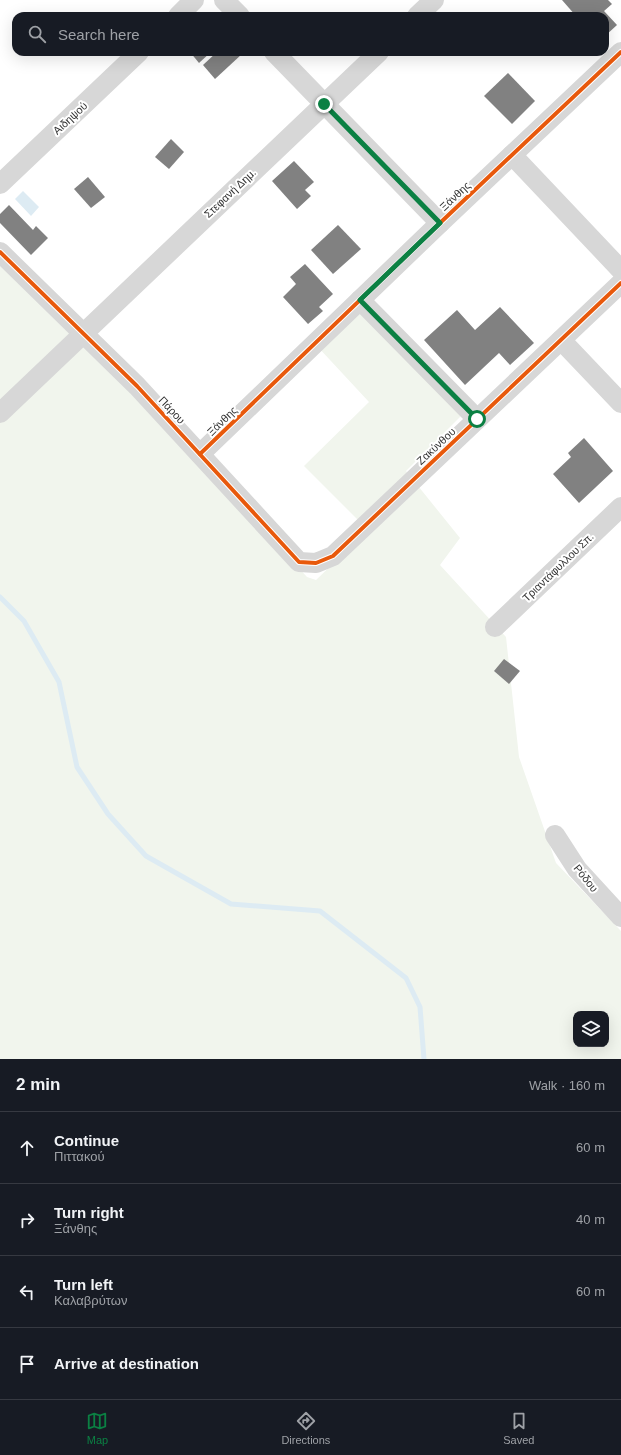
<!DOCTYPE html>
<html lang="en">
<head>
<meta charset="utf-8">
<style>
  :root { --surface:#171b24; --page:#242831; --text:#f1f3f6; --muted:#9ea1a6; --line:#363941; --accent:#0b8043 }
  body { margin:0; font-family:Arial,sans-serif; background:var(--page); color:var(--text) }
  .controls { position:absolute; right:12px; bottom:12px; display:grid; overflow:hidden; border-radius:8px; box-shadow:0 4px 16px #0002 }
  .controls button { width:36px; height:36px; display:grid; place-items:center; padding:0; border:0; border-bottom:1px solid var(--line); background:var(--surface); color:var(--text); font:20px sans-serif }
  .stop { position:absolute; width:12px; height:12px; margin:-9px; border:3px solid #0b8043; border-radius:50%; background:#fff }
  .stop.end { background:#0b8043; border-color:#fff; box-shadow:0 1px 4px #0008 }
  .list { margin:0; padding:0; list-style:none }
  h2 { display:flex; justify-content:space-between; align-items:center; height:52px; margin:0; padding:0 16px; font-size:17px }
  h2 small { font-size:13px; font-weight:400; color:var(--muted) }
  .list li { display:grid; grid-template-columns:26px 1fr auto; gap:12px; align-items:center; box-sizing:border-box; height:72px; padding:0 16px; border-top:1px solid var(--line) }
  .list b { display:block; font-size:15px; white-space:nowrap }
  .list p { margin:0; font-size:13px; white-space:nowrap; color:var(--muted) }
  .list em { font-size:13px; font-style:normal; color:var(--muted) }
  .icon { flex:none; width:22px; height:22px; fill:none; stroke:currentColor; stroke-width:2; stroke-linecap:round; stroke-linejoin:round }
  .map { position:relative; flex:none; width:621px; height:1059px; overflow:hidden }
  .search { position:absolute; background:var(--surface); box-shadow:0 4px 16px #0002; left:12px; right:12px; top:12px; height:44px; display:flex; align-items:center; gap:10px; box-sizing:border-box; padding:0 14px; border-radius:12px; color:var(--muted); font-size:15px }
  .sheet { height:340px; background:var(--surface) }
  nav { display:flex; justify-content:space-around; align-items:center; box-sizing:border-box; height:56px; border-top:1px solid var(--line); background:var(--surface); font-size:11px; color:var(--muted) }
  nav a { display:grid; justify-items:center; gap:2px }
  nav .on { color:var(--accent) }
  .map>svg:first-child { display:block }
  .green { fill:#f1f5ed; fill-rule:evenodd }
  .water { fill:#ddebf3 }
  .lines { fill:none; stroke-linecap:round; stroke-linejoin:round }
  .stream { stroke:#ddebf3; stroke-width:5 }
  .building { fill:#818181 }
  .street { stroke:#d7d7d7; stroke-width:20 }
  .cycleway-casing { stroke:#fff; stroke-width:6 }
  .cycleway { stroke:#e8590c; stroke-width:4 }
  .route { stroke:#0b8043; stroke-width:5 }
  .labels { text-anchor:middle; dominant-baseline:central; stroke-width:4; stroke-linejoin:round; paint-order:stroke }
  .street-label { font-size:11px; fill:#333; stroke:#fff }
</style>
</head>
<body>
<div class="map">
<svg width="621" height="1059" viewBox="0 0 621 1059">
  <rect width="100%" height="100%" fill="#fff"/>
  <path class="green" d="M0,262l140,133 167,182 9,3 52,-50 -64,-64 65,-64 -52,-56 40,-41 106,109 -57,57 54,67 -20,27 66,72 13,120 37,106 65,68v128h-621zM576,1014h30v30h-30z"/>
  <path class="water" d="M23,191l16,16 -8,9 -16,-17z"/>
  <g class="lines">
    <path class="stream" d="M0,597l24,24 35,61 18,85 31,47 38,42 85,48 89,7 86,67 14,29 4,52"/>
  </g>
  <g class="building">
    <path d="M562,0h46l4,4 -8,7 13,14 -12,11v-20h-29z"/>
    <path d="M190,52h21l-12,11z"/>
    <path d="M217,52h23l2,2 -27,25 -12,-14z"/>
    <path d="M508,73l27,28 -23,23 -28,-28z"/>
    <path d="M171,139l13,13 -15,17 -14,-12z"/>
    <path d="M294,161l20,21 -9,8 6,6 -14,13 -25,-28z"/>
    <path d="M88,177l17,20 -14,11 -17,-19z"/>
    <path d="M9,205l24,25 3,-4 12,12 -17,17 -31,-32v-9z"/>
    <path d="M338,225l23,24 -28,25 -22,-24z"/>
    <path d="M305,264l28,30 -14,13 4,4 -15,13 -25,-27 13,-13 -6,-7z"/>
    <path d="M500,307l34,36 -24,22 -11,-12 -34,32 -41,-45 33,-30 18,20z"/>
    <path d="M584,438l29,33 -34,32 -26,-29 18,-17 -3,-4z"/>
    <path d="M504,659l16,12 -11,13 -15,-13z"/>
  </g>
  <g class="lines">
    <g class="street">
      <path d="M224,0l16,16"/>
      <path d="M178,16l16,-16"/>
      <path d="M417,16l17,-16"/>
      <path d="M274,52l166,171"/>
      <path d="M512,155l109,115"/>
      <path d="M0,184l139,-132"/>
      <path d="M0,252l137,134 162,176 17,1 17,-7 288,-273"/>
      <path d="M360,300l117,119"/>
      <path d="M561,340l60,63"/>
      <path d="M0,413l379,-361"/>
      <path d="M200,454l240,-231 181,-171"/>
      <path d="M495,627l126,-120"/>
      <path d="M555,835l22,34 44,48"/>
    </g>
    <g class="cycleway-casing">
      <g id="cycleway">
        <path d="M0,252l137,134 162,176 17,1 17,-7 288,-273"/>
        <path d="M200,454l240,-231 181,-171"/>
      </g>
    </g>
    <use href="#cycleway" class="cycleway"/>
  </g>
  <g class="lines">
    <path class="route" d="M324,104l116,119 -80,77 117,119"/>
  </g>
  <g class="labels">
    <g class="street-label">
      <text transform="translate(70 118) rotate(-43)">Αιδηψού</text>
      <text transform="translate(230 193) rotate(-43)">Στεφανή Δημ.</text>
      <text transform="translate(455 196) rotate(-43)">Ξάνθης</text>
      <text transform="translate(172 410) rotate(47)">Πάρου</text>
      <text transform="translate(222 421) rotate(-44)">Ξάνθης</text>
      <text transform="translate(436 446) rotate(-43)">Ζακύνθου</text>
      <text transform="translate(558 567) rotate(-44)">Τριαντάφυλλου Σπ.</text>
      <text transform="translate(586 878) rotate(51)">Ρόδου</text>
    </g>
  </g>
</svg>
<div class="controls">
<button><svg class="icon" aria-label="layers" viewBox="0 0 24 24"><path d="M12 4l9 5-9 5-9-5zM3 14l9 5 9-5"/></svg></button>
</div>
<div class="stop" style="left:477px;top:419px"></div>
<div class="stop end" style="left:324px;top:104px"></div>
<div class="search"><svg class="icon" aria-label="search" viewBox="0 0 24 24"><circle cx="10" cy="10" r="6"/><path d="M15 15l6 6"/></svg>Search here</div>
</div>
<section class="sheet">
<h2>2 min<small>Walk · 160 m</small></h2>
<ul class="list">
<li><svg class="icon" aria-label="ahead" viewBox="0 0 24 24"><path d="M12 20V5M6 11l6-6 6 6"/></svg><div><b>Continue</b><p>Πιττακού</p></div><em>60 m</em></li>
<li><svg class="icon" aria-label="right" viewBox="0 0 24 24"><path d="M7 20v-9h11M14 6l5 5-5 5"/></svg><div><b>Turn right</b><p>Ξάνθης</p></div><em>40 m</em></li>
<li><svg class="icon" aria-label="left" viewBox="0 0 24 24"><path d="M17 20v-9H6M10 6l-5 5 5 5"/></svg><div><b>Turn left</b><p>Καλαβρύτων</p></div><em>60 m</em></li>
<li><svg class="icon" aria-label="arrive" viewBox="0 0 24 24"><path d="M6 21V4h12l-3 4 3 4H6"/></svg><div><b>Arrive at destination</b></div></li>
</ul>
</section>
<nav>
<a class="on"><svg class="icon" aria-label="map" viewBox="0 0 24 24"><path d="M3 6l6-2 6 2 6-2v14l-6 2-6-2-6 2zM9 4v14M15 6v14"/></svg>Map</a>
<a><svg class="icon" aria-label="directions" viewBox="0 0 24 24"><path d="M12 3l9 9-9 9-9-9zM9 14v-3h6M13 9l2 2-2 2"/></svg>Directions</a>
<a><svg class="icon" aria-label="saved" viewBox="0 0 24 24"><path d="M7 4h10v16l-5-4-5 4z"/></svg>Saved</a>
</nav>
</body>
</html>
